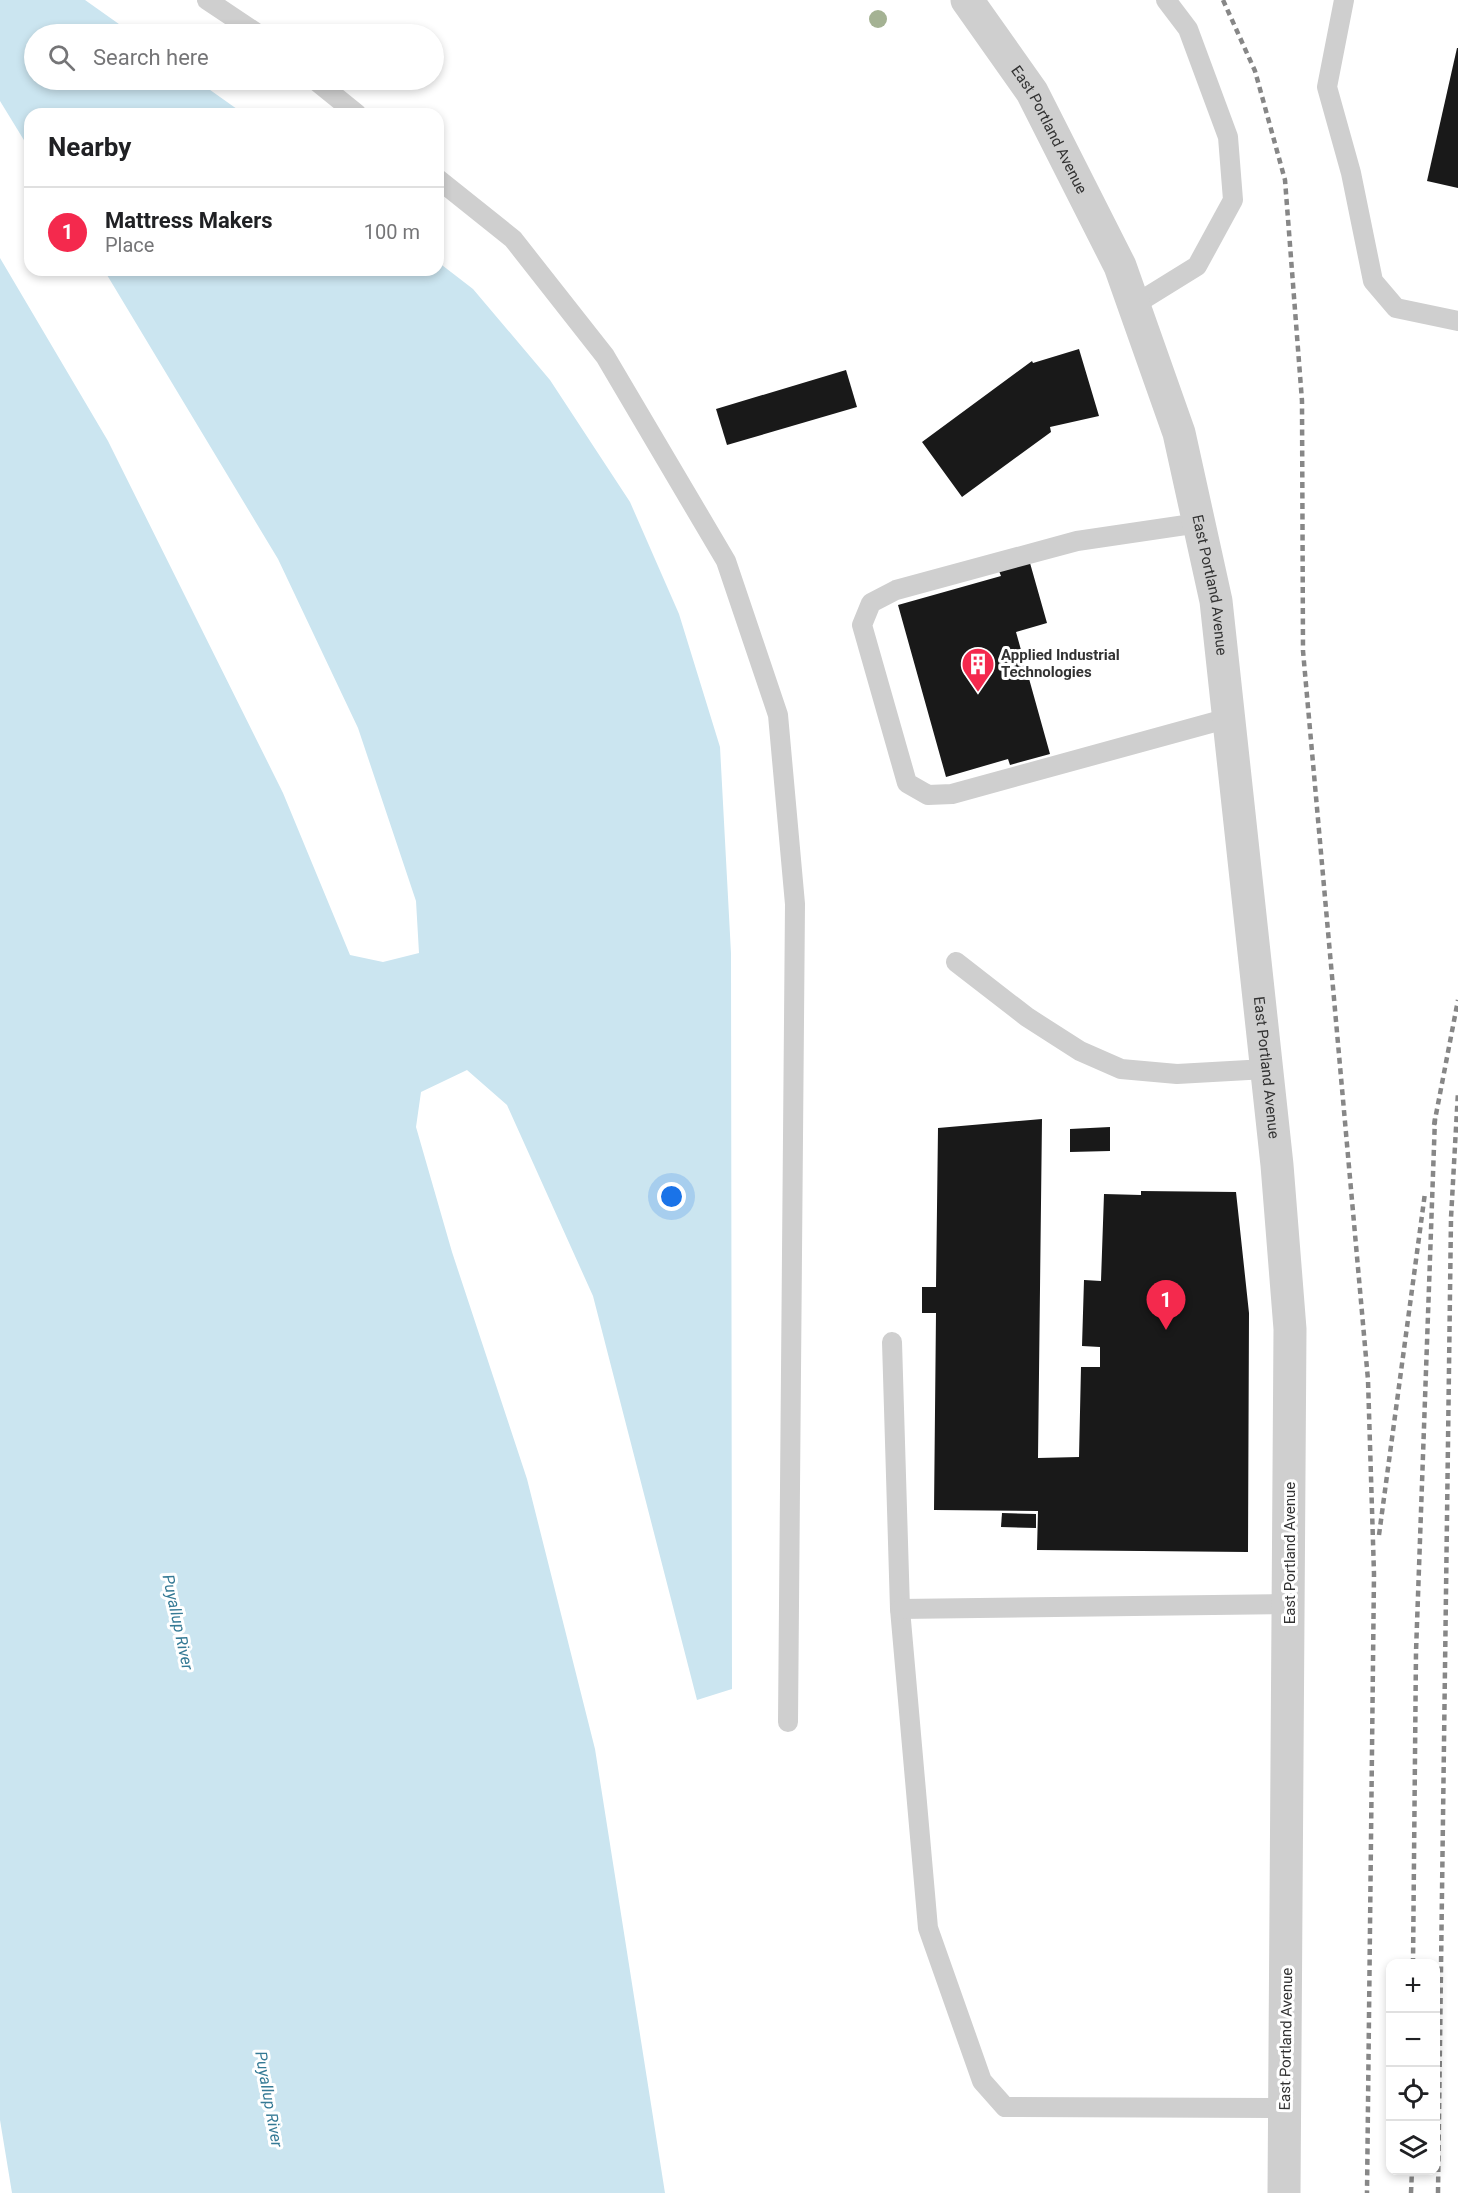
<!DOCTYPE html>
<html lang="en">
<head>
<meta charset="utf-8">
<style>
  :root { --surface:#fff; --page:#f2f2f2; --text:#202124; --muted:#757577; --line:#e0e0e0; --accent:#f4294d }
  body { margin:0; font-family:Roboto,sans-serif; background:var(--page); color:var(--text) }
  .controls { position:absolute; right:18px; bottom:18px; display:grid; overflow:hidden; border-radius:12px; box-shadow:0 3px 9px #0003 }
  .controls button { width:54px; height:54px; display:grid; place-items:center; padding:0; border:0; border-bottom:2px solid var(--line); background:var(--surface); color:var(--text); font:30px sans-serif }
  .you { position:absolute; left:672px; top:1197px; width:21px; height:21px; margin:-15px; border:4px solid #fff; border-radius:50%; background:#1a73e8; box-shadow:0 0 0 9px #1a73e833 }
  .badge { display:grid; place-items:center; width:39px; height:39px; border-radius:50%; background:var(--accent); color:#fff; font-size:20px; font-weight:700 }
  .pin { position:absolute; translate:-50% -50px; filter:drop-shadow(0 2px 3px #0008) }
  .pin::after { content:''; position:absolute; top:32px; width:21px; height:18px; background:inherit; clip-path:polygon(0 0,100% 0,50% 100%) }
  .list { margin:0; padding:0; list-style:none }
  h2 { display:flex; justify-content:space-between; align-items:center; height:78px; margin:0; padding:0 24px; font-size:26px }
  h2 small { font-size:20px; font-weight:400; color:var(--muted) }
  .list li { display:grid; grid-template-columns:39px 1fr auto; gap:18px; align-items:center; box-sizing:border-box; height:90px; padding:0 24px; border-top:2px solid var(--line) }
  .list b { display:block; font-size:22px; white-space:nowrap }
  .list p { margin:0; font-size:20px; white-space:nowrap; color:var(--muted) }
  .list em { font-size:20px; font-style:normal; color:var(--muted) }
  .icon { flex:none; width:33px; height:33px; fill:none; stroke:currentColor; stroke-width:2; stroke-linecap:round; stroke-linejoin:round }
  .map { position:relative; flex:none; width:1458px; height:2193px; overflow:hidden }
  .search { position:absolute; background:var(--surface); box-shadow:0 3px 9px #0003; left:24px; top:24px; width:420px; height:66px; display:flex; align-items:center; gap:15px; box-sizing:border-box; padding:0 21px; border-radius:33px; color:var(--muted); font-size:22px }
  .panel { position:absolute; background:var(--surface); box-shadow:0 3px 9px #0003; left:24px; top:108px; width:420px; height:168px; border-radius:18px }
  .map>svg:first-child { display:block }
  .water { fill:#cbe5f0 }
  .building { fill:#191919 }
  .lines { fill:none; stroke-linecap:round; stroke-linejoin:round }
  .service { stroke:#cfcfcf; stroke-width:20 }
  .tertiary { stroke:#cfcfcf; stroke-width:33 }
  .rail { stroke:#878787; stroke-width:4.5; stroke-dasharray:6 4.5; stroke-linecap:butt }
  .tree { fill:#a4b293 }
  .labels { text-anchor:middle; dominant-baseline:central; stroke-width:6; stroke-linejoin:round; paint-order:stroke }
  .street-label { font-size:15px; fill:#323232; stroke:#fff }
  .poi-label { font-size:15px; font-weight:bold; fill:#323232; stroke:#fff; text-anchor:start }
  .water-label { font-size:16px; font-style:italic; fill:#357a95; stroke:#fff }
</style>
</head>
<body>
<div class="map">
<svg width="1458" height="2193" viewBox="0 0 1458 2193">
  <rect width="100%" height="100%" fill="#fff"/>
  <g class="water">
    <path d="M0,0h85l48,34h-99v46h162l48,34h-214v36l-30,-49z"/>
    <path d="M0,258l108,183 175,352 67,162 33,7 36,-9 -3,-52 -58,-173 -80,-169 -174,-289h334v-8l35,27 77,91 80,122 49,112 41,133 11,206 1,736 -35,11 -104,-404 -86,-191 -40,-35 -46,22 -5,35 36,125 75,227 68,270 70,444h-653l-12,-73z"/>
  </g>
  <g class="building">
    <path d="M1457,48h1v140l-31,-7z"/>
    <path d="M1079,349l20,67 -49,11 1,5 -89,65 -40,-55 110,-81 1,2z"/>
    <path d="M846,370l11,37 -130,38 -11,-36z"/>
    <path d="M1030,563l17,60 -31,9 34,122 -40,11 -2,-6 -62,18 -48,-172 103,-29 -2,-5z"/>
    <path d="M1042,1119l-4,339 41,-1 2,-90h19v-20l-18,-1 2,-66 17,1 3,-87 37,1v-4l95,1 13,121 -1,239 -211,-2 1,-39 -104,-1 2,-197h-14v-26h14l2,-159z"/>
    <path d="M1110,1127v24l-40,1v-23z"/>
    <path d="M1002,1513l34,1v14l-35,-1z"/>
  </g>
  <g class="lines">
    <g class="service">
      <path d="M207,0l51,34"/>
      <path d="M1344,0l-17,87 24,86 22,108 23,27 62,13"/>
      <path d="M315,80l42,34"/>
      <path d="M438,179l75,60 92,117 121,205 52,154 17,189 -7,818"/>
      <path d="M1134,305l63,-39 36,-66 -5,-63 -40,-108 -22,-29"/>
      <path d="M1199,523l-122,18 -181,49 -25,13 -9,22 45,158 21,12 24,-1 277,-76"/>
      <path d="M956,962l71,55 53,34 41,18 56,5 89,-5"/>
      <path d="M892,1342l8,267 28,319 54,153 23,26 280,1"/>
      <path d="M900,1609l389,-5"/>
    </g>
    <path class="tertiary" id="s1" d="M967,0l65,92 88,174 59,167 37,168 61,564 13,164 -6,864"/>
    <g class="rail">
      <path d="M1223,0l32,71 30,109 17,221 1,250 65,729 6,194 -7,619"/>
      <path d="M1434,1125l24,-125"/>
      <path d="M1379,1535l46,-342"/>
      <path d="M1413,1964l3,-312 19,-534"/>
      <path d="M1411,2193l1,-23"/>
      <path d="M1438,2193l13,-975 7,-126"/>
    </g>
  </g>
  <circle class="tree" cx="878" cy="19" r="9"/>
  <defs>
    <g id="building-pin" transform="scale(1.725)"><path d="M0 17L-7.5 6A9.5 9.5 0 1 1 7.5 6Z" fill="#f4294d" stroke="#fff"/><path d="M-4-6H4V6H1V3H-1V6H-4ZM-2.5-4.3h1.7v1.8h-1.7ZM.8-4.3h1.7v1.8H.8ZM-2.5-1h1.7V.8h-1.7ZM.8-1h1.7V.8H.8Z" fill="#fff"/></g>
  </defs>
  <g fill-rule="evenodd">
    <use href="#building-pin" x="978" y="664"/>
  </g>
  <g class="labels">
    <g class="street-label">
      <text stroke="none"><textPath href="#s1" startOffset="154">East Portland Avenue</textPath></text>
      <text stroke="none"><textPath href="#s1" startOffset="640">East Portland Avenue</textPath></text>
      <text stroke="none"><textPath href="#s1" startOffset="1126">East Portland Avenue</textPath></text>
      <text transform="translate(1290 1553) rotate(-90)">East Portland Avenue</text>
      <text transform="translate(1286 2039) rotate(-89)">East Portland Avenue</text>
    </g>
    <g class="poi-label">
      <text x="1001" y="655">Applied Industrial<tspan x="1001" dy="17">Technologies</tspan></text>
    </g>
    <g class="water-label">
      <text transform="translate(178 1622) rotate(78)">Puyallup River</text>
      <text transform="translate(269 2099) rotate(80)">Puyallup River</text>
    </g>
  </g>
</svg>
<div class="controls">
<button>+</button>
<button>−</button>
<button><svg class="icon" aria-label="locate" viewBox="0 0 24 24"><circle cx="12" cy="12" r="6"/><path d="M12 2v4M12 18v4M2 12h4M18 12h4"/></svg></button>
<button><svg class="icon" aria-label="layers" viewBox="0 0 24 24"><path d="M12 4l9 5-9 5-9-5zM3 14l9 5 9-5"/></svg></button>
</div>
<div class="you"></div>
<div class="pin badge" style="left:1166px;top:1330px">1</div>
<div class="search"><svg class="icon" aria-label="search" viewBox="0 0 24 24"><circle cx="10" cy="10" r="6"/><path d="M15 15l6 6"/></svg>Search here</div>
<section class="panel">
<h2>Nearby<small></small></h2>
<ul class="list">
<li><span class="badge">1</span><div><b>Mattress Makers</b><p>Place</p></div><em>100 m</em></li>
</ul>
</section>
</div>
</body>
</html>
